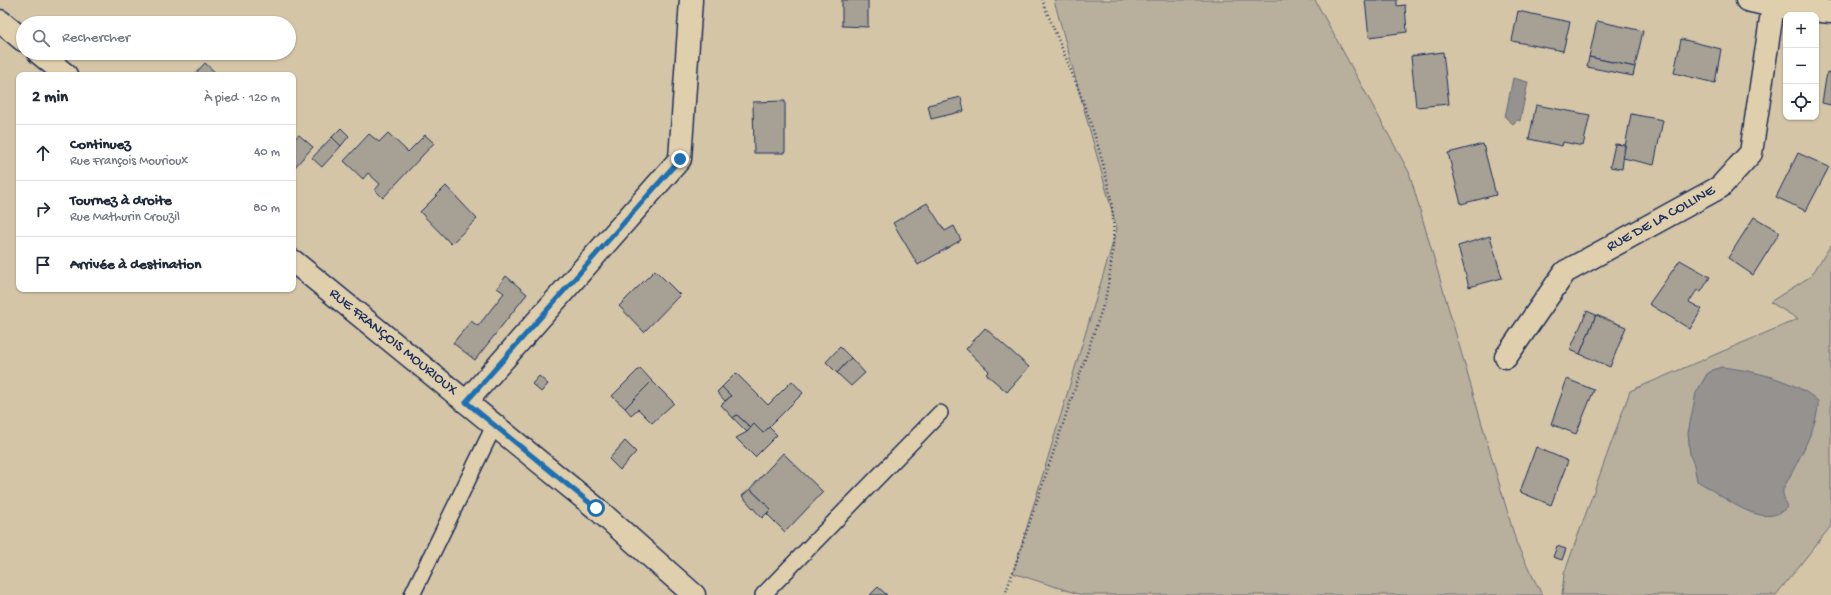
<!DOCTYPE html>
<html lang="fr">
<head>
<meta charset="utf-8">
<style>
  :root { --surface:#fff; --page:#f6f6f7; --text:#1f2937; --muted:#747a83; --line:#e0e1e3 }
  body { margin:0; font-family:"Gochi Hand",sans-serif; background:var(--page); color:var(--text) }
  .controls { position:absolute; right:12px; top:12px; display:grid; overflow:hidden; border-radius:8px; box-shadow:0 1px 3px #0004 }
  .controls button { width:36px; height:36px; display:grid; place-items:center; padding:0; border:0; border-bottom:1px solid var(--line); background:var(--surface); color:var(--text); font:20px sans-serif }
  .stop { position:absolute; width:12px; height:12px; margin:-9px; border:3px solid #1f6fb2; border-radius:50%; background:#fff }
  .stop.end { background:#1f6fb2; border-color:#fff; box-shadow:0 1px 4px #0008 }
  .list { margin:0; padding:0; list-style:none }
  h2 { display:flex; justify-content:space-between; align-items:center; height:52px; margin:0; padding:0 16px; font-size:17px }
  h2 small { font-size:13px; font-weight:400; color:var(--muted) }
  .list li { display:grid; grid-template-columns:26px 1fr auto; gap:12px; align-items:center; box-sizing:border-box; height:56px; padding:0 16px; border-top:1px solid var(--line) }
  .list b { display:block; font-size:15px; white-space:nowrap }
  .list p { margin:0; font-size:13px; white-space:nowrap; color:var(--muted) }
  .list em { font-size:13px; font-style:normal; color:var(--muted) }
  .icon { flex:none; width:22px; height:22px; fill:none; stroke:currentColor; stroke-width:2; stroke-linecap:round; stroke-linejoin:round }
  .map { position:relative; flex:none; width:1831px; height:595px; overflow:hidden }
  .search { position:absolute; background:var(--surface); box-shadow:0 1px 3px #0004; left:16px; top:16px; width:280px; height:44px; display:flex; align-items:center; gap:10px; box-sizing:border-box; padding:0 14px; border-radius:22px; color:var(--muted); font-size:15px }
  .panel { position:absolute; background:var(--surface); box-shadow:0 1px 3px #0004; left:16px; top:72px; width:280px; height:220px; border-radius:8px }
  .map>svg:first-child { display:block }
  .green { fill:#b8af9c; stroke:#6a6f7d }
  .water { fill:#95928f; stroke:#646a7b }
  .building { fill:#a6a095; stroke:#1b2f5e }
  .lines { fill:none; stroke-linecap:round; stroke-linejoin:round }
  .service-casing { stroke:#1b2f5e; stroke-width:18 }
  .minor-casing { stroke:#1b2f5e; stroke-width:25 }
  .tertiary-casing { stroke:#1b2f5e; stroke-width:25 }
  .path { stroke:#1b2f5e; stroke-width:2.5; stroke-dasharray:1 3; stroke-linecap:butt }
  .service { stroke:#e0cfac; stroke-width:15 }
  .minor { stroke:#e0cfac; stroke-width:22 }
  .tertiary { stroke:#e0cfac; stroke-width:22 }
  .route { stroke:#1f6fb2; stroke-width:5 }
  .labels { text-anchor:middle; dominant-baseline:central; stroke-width:4; stroke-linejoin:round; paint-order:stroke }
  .street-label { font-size:15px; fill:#1b2f5e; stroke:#e0cfac }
</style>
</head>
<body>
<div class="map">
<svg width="1831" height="595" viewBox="0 0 1831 595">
  <rect width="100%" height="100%" fill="#d4c5a7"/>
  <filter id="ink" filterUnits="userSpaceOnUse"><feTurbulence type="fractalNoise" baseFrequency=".025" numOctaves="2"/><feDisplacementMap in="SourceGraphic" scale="8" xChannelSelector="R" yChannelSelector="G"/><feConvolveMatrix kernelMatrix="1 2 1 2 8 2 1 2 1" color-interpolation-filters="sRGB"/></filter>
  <g filter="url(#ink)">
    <g class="green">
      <path d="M1054,0h261l94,172 108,373 25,50h-461l-68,-22 104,-344z"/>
      <path d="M1831,245v281l-55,69h-214l2,-21 66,-183 168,-72 -28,-17 41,-26z"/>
    </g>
    <g class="water">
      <path d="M1513,78l15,4 -8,39 -3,-1 -4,4 -8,-7z"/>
      <path d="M1721,367c30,3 74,13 97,34 2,22 -24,68 -35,88v6l4,12c-24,26 -67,-14 -90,-26l-3,-16 -4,-10 -2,-22 8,-40 11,-19 6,-4z"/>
    </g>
    <g class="building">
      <path d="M842,0h26v27l-26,-1z"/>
      <path d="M1365,0h32v6l8,-1 2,27 -38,5z"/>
      <path d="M1518,11l52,11 -7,29 -51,-10z"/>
      <path d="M1597,21l46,10 -8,36 -46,-10z"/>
      <path d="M1681,39l40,10 -6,34 -41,-10z"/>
      <path d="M1443,52l6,52 -33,3 -5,-51z"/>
      <path d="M1589,57l46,10 -2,9 -46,-9z"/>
      <path d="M205,63l13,12h-24z"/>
      <path d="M1827,72l4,1v32l-9,-2z"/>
      <path d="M961,97l3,14 -33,8 -3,-14z"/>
      <path d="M785,101v52h-31l-1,-51z"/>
      <path d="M1536,105l54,10 -7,31 -20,-4 -1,4 -33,-7z"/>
      <path d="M1631,114l32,6 -9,45 -31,-7z"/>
      <path d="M341,128l8,8 -8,10 -9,-9z"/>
      <path d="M388,133l20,19 17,-17 9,8 -51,55 -8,-8 5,-6 -12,-11 -5,6 -19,-18 25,-27 10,8z"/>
      <path d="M299,135l14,12 -20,22v-31l1,1z"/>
      <path d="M332,137l9,9 -19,21 -10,-9z"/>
      <path d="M1483,144l13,51 -35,9 -13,-51z"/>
      <path d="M1615,144l10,1 -3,24 -12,-2z"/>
      <path d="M1798,153l31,14 -23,44 -30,-14z"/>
      <path d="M446,186l31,33 -26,25 -31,-32z"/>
      <path d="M927,203l18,28 9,-5 7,14 -43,25 -25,-42z"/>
      <path d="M1754,217l26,15 -27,43 -25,-17z"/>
      <path d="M1490,236l12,42 -33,9 -11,-41z"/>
      <path d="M1680,260l30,17 -9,15 -4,-2 -8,12 13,7 -12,20 -41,-25z"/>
      <path d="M655,270l25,25 -36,37 -25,-26z"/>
      <path d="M506,276l21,18 -52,66 -22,-17 18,-22 7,5 26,-33 -7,-5z"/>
      <path d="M1587,311l9,4 -16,39 -10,-4z"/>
      <path d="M1596,315l30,12 -16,40 -30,-13z"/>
      <path d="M985,328l44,39 -22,25 -21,-18 3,-3 -23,-22z"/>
      <path d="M840,347l11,11 -14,15 -11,-11z"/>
      <path d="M851,358l14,15 -14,13 -14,-13z"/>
      <path d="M640,368l12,13 -27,27 -13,-12z"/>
      <path d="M736,373l32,32 24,-24 11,12 -40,40 -9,-9 -3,4 -14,-13 -4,3 -12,-13 10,-9 -9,-9z"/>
      <path d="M539,376l9,8 -7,8 -9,-8z"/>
      <path d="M1567,379l27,11 -18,44 -25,-10z"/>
      <path d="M652,381l22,22 -22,20 -14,-14 -7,6 -6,-7z"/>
      <path d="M722,387l9,9 -6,5 -8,-9z"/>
      <path d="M737,415l14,13 -4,4 -14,-14z"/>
      <path d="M754,424l9,9 6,-6 8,8 -22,22 -19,-19 11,-6z"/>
      <path d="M625,441l11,11 -16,18 -11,-11z"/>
      <path d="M1536,447l32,14 -17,44 -31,-13z"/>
      <path d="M783,453l40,39 -38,40 -18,-18 4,-5 -21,-20z"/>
      <path d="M750,489l21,20 -9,9 -20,-22z"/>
      <path d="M1557,546l9,3 -4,11 -9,-3z"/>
      <path d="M878,587l9,8h-17z"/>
    </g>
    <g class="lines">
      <g class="service-casing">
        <g id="service">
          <path d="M412,595l82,-169"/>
          <path d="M763,595l177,-182"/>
        </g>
      </g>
      <g class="minor-casing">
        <g id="minor">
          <path d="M1747,0l26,6 58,6"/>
          <path d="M1506,357l59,-85 155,-85 31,-34 22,-147"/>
          <path d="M466,402l214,-243 11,-159"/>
        </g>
      </g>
      <g class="tertiary-casing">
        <g id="tertiary">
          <path d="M0,21l23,19"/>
          <path d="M39,53l27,22"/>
          <path d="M293,261l303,247 98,87"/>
        </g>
      </g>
      <path class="path" d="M1005,595l100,-295c6,-29 11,-63 7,-93 -11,-72 -43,-140 -70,-207"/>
      <use href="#service" class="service"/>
      <use href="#minor" class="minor"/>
      <use href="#tertiary" class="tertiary"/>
    </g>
  </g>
  <g class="lines" filter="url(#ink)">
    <path class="route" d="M596,508l-130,-106 214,-243"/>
  </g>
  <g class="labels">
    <g class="street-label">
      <text transform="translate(1661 219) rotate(-29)">RUE DE LA COLLINE</text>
      <text transform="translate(393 342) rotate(39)">RUE FRANÇOIS MOURIOUX</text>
    </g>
  </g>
</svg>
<div class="controls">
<button>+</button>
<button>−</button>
<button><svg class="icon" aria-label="locate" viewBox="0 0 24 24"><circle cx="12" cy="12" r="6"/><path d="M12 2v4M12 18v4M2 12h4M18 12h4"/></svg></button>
</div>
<div class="stop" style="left:596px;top:508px"></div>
<div class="stop end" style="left:680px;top:159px"></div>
<div class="search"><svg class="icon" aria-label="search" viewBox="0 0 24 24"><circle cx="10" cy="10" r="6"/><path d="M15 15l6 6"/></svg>Rechercher</div>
<section class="panel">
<h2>2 min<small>À pied · 120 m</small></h2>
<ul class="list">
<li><svg class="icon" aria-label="ahead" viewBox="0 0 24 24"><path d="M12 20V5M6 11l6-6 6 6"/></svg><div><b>Continuez</b><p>Rue François Mourioux</p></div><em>40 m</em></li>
<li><svg class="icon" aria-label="right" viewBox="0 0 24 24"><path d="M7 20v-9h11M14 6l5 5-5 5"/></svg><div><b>Tournez à droite</b><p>Rue Mathurin Crouzil</p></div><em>80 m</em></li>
<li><svg class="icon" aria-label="arrive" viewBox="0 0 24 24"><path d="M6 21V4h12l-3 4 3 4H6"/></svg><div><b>Arrivée à destination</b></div></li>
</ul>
</section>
</div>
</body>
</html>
